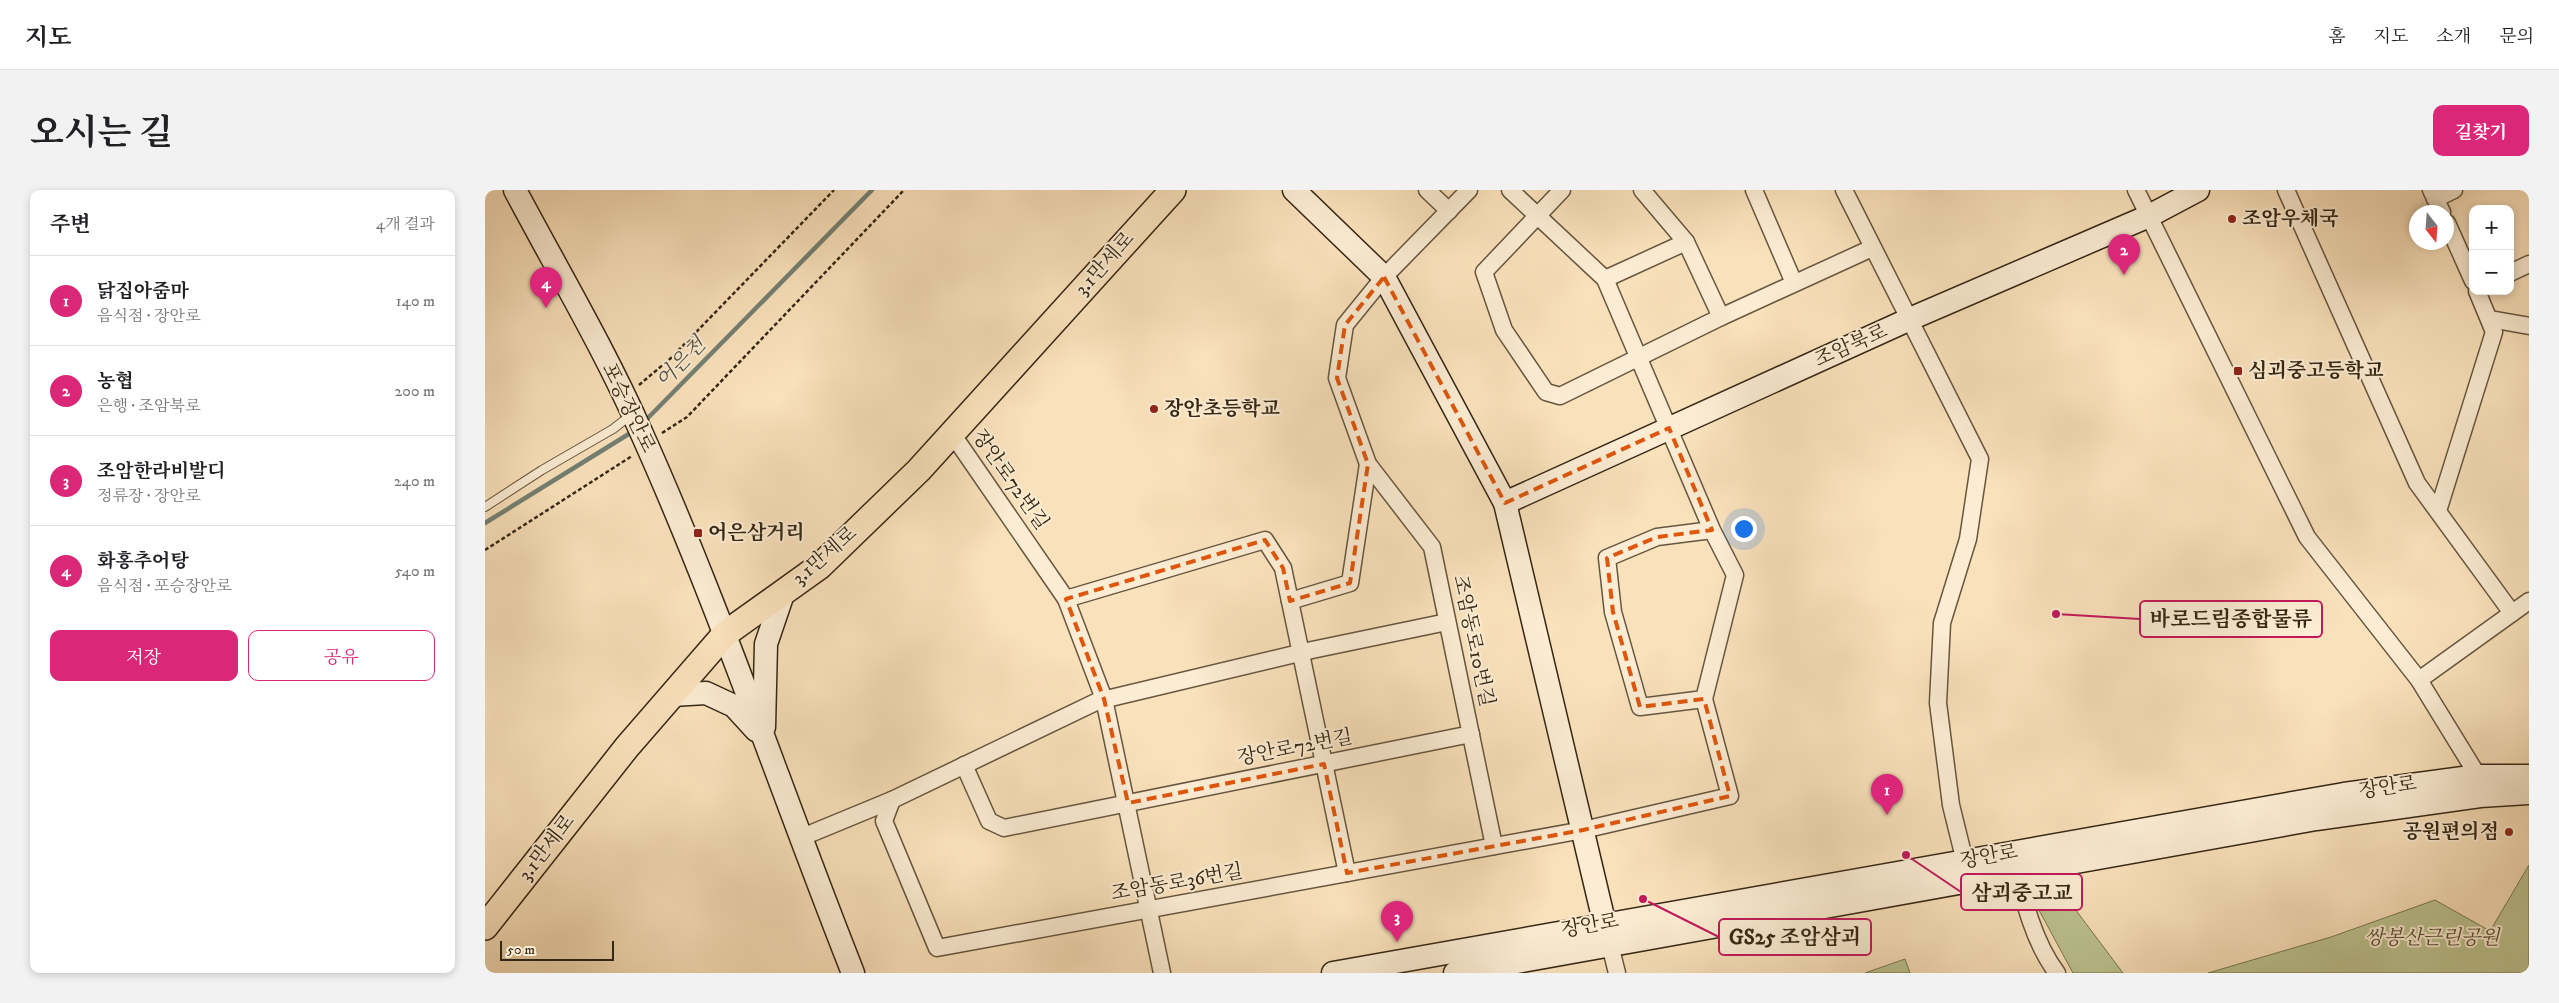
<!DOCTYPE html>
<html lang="ko">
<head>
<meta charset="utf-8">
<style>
  :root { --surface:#fff; --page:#f2f2f2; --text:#202124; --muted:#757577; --line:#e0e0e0; --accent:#db2777 }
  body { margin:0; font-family:"IM FELL DW Pica","Noto Serif KR",serif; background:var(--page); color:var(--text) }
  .controls { position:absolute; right:15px; top:15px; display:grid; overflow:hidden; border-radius:10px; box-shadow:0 2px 8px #0003 }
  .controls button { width:45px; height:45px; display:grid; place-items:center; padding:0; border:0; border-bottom:1px solid var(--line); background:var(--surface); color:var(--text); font:25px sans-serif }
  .compass { position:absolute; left:1924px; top:15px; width:45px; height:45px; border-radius:50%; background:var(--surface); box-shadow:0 2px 8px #0003; rotate:163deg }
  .scale { position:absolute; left:15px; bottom:12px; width:114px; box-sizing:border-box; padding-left:5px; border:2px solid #352714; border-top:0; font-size:14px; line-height:18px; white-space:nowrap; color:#352714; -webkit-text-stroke:4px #fbecd3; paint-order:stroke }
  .you { position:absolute; left:1258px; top:338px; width:18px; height:18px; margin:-12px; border:4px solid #fff; border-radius:50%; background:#1a73e8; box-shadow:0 0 0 8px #1a73e833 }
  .badge { display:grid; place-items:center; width:32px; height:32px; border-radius:50%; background:var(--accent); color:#fff; font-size:16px; font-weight:700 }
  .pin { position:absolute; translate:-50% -41px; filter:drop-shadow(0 1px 2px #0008) }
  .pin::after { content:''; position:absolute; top:26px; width:18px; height:15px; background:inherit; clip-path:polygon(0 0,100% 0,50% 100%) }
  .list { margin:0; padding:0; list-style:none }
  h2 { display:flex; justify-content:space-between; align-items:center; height:65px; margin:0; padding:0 20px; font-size:21px }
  h2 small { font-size:16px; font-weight:400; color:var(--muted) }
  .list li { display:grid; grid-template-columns:32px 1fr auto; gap:15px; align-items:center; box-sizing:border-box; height:90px; padding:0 20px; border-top:1px solid var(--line) }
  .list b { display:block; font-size:19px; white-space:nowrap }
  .list p { margin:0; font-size:16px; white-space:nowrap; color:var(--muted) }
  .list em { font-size:16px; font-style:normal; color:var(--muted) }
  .actions { display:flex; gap:10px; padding:15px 20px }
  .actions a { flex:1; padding:11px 0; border:1px solid var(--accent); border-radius:10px; text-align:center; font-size:18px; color:var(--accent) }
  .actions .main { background:var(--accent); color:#fff }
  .map { position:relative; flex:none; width:2044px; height:783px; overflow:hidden; border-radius:10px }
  header { display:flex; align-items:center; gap:30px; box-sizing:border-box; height:70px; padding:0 25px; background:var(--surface); border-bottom:1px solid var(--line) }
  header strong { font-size:24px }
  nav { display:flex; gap:28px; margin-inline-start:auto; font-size:18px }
  .intro { display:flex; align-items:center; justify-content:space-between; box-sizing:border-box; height:120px; padding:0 30px }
  h1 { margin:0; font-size:35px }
  .button { padding:12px 22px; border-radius:10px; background:var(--accent); color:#fff; font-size:18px; font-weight:700 }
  main { display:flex; gap:30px; padding:0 30px }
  aside { flex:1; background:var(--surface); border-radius:10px; box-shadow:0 2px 8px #0003 }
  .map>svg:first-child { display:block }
  .green { fill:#bcc391; stroke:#787552 }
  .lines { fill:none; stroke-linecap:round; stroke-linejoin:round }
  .stream { stroke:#748174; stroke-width:4.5 }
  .lane-casing { stroke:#66563e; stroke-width:10 }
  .street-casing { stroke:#66563e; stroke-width:19 }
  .secondary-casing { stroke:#352714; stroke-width:25 }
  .primary-casing { stroke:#352714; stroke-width:28 }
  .path { stroke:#352714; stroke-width:2.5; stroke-dasharray:4 2.5; stroke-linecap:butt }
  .lane { stroke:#fbecd3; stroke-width:8 }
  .street { stroke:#fbecd3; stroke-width:16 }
  .secondary { stroke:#fbecd3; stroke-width:22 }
  .primary { stroke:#f9e1bb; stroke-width:25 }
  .marked { fill:none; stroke:#df560c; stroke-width:4; stroke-dasharray:10 6; stroke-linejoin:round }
  .poi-dot { fill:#8f2418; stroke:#fbecd3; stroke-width:2 }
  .labels { text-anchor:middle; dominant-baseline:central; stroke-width:4; stroke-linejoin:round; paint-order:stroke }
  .poi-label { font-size:20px; font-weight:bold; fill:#352714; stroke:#fbecd3; text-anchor:start }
  .street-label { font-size:20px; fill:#352714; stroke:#fbecd3 }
  .park-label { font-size:20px; font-style:italic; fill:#574e33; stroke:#fbecd3 }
  .water-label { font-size:21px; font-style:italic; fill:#545444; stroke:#fbecd3 }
  .leader { fill:none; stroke:#c2185b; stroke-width:2 }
  .callout-dot { fill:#c2185b; stroke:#fbecd3; stroke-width:2 }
  .callout { fill:#fbecd3; stroke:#c2185b; stroke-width:2 }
  .callout-label { font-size:21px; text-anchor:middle; font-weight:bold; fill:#352714 }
</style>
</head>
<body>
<header>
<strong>지도</strong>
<nav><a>홈</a><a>지도</a><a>소개</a><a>문의</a></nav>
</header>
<div class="intro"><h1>오시는 길</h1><a class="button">길찾기</a></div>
<main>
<aside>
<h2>주변<small>4개 결과</small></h2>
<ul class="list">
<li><span class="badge">1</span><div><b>닭집아줌마</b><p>음식점 · 장안로</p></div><em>140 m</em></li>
<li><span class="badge">2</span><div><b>농협</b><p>은행 · 조암북로</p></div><em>200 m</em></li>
<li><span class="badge">3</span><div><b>조암한라비발디</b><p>정류장 · 장안로</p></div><em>240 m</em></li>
<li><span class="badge">4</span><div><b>화홍추어탕</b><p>음식점 · 포승장안로</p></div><em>540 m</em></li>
</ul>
<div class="actions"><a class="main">저장</a><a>공유</a></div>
</aside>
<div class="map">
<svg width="2044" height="783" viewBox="0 0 2044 783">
  <rect width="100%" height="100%" fill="#f9e1bb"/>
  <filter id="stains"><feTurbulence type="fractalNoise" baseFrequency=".004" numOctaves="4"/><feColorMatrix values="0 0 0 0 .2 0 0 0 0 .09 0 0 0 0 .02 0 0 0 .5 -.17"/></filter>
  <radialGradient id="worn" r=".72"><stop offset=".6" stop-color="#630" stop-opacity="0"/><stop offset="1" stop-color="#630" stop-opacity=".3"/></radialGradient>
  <g class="green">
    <path d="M2044,675v108h-321l123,-36 104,-37 55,31z"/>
    <path d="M1542,698l33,1 63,84h-50z"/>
    <path d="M1420,769l5,14h-45z"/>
  </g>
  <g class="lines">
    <g class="stream">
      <path d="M159,232l228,-232"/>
      <path d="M0,333l147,-91"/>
    </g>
    <g class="lane-casing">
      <path id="lane" d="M0,317l57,-37 71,-41 18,-14"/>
    </g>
    <g class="street-casing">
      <g id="street">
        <path d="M942,0l22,21"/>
        <path d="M984,0l-85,87 -39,48 -8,53 31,86 64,83 62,299"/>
        <path d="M1025,0l95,89 107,251 23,45 -31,124 -64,8 -27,-95 -6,-54 50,-21 55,-7"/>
        <path d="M1077,0l-78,82 20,58 42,62 14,4 161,-79 -35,-75 -44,-52"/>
        <path d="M1269,0l40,93"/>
        <path d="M1359,0l136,269 -12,80 -26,84 -4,80 13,102 16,65"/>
        <path d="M1651,0l171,347 112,143 59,96 1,9"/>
        <path d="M1801,0l131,293 95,130"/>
        <path d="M1946,0l11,22"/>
        <path d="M1950,9l19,-9"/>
        <path d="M1962,33l26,58"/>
        <path d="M2025,83l19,-9"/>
        <path d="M1120,89l81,-37"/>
        <path d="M1236,127l151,-69"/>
        <path d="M2005,129l39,7"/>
        <path d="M468,245l113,164"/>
        <path d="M1953,321l56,-179 -17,-41"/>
        <path d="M805,411l60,-18 18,-119"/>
        <path d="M962,432l-135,28 -214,51 -206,99 -8,21 53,127 646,-118 147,-34 -26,-97"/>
        <path d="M1934,490l110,-79"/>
        <path d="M479,575l25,56 15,7 467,-94"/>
        <path d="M315,648l92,-38"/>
        <path d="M1530,672c8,37 19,81 42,111"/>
        <path d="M1125,755l7,28"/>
        <path d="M677,783l-58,-274 -38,-100 199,-59 18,28 64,305"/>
      </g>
    </g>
    <g class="secondary-casing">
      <g id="secondary">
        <path d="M30,0c43,81 90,160 127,244 79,176 140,360 211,539"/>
        <path d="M809,0l90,87 121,226 103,435"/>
        <path d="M1020,313l405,-184 239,-103 49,-26"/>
        <path d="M187,505l34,-2 28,13 22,24"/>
        <path d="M279,537l2,-83 18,-53"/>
        <path d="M848,783l1011,-179 134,-18h51"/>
        <path d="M970,783l861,-154 164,-23 49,-3"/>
      </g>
    </g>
    <g class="primary-casing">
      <path id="primary" d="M0,737l142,-180 98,-113 95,-68 99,-96 254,-280"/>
    </g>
    <g class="path">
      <path d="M154,195l32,-27 163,-168"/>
      <path d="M177,243l25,-16 217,-227"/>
      <path d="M0,360l147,-94"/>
    </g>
    <use href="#lane" class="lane"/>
    <use href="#street" class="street"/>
    <use href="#secondary" class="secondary"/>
    <use href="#primary" class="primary"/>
  </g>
  <path class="marked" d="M899,87l121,226 164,-75 43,102 -55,7 -50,21 6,54 27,95 64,-8 26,97 -147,34 -236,43 -23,-109 -196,39 -24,-104 -38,-100 199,-59 18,28 7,33 60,-18 18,-119 -31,-86 8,-53z"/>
  <g class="poi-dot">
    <circle cx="1747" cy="29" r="5"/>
    <rect x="1748" y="176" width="10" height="10" rx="2.5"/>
    <circle cx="669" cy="219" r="5"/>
    <rect x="208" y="338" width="10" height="10" rx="2.5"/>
    <circle cx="2024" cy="642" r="5"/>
  </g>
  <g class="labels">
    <g class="poi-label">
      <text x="1757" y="29">조암우체국</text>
      <text x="1763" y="181">심괴중고등학교</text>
      <text x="679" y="219">장안초등학교</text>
      <text x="223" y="343">어은삼거리</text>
      <text x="2014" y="642" text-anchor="end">공원편의점</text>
    </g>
    <g class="street-label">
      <text transform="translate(620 74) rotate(-48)">3.1만세로</text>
      <text transform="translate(1366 156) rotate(-24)">조암북로</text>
      <text transform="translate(143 218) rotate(64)">포승장안로</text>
      <text transform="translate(525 290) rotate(55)">장안로72번길</text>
      <text transform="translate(340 366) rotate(-41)">3.1만세로</text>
      <text transform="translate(988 451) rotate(78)">조암동로10번길</text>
      <text transform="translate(810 558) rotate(-11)">장안로72번길</text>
      <text transform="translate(1903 598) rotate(-8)">장안로</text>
      <text transform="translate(62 658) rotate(-52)">3.1만세로</text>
      <text transform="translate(1504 667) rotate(-10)">장안로</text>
      <text transform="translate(692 693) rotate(-10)">조암동로36번길</text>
      <text transform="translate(1105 736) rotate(-10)">장안로</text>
    </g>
    <g class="park-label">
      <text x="1947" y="748">쌍봉산근린공원</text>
    </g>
    <g class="water-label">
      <text transform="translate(196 173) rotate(-46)">어은천</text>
    </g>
  </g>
  <path class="leader" d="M1571 424L1655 429M1421 665L1476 702M1158 709L1234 747"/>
  <g class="callout-dot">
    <circle cx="1571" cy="424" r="5"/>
    <circle cx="1421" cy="665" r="5"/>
    <circle cx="1158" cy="709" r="5"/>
  </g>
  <g class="callout">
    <rect x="1655" y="411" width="182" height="36" rx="5"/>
    <rect x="1476" y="684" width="121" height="36" rx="5"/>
    <rect x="1234" y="729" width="152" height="36" rx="5"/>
  </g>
  <g class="callout-label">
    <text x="1746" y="436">바로드림종합물류</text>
    <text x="1537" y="710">삼괴중고교</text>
    <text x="1310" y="754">GS25 조암삼괴</text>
  </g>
  <rect width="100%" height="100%" filter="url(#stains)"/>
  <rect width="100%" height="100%" fill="url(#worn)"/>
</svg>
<div class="controls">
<button>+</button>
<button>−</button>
</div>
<svg class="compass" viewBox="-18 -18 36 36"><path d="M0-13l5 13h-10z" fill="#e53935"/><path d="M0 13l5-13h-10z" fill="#757577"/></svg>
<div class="scale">50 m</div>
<div class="you"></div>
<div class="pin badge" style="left:1402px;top:625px">1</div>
<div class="pin badge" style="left:1639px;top:85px">2</div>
<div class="pin badge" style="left:912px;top:752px">3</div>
<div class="pin badge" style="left:61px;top:118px">4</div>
</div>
</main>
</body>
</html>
